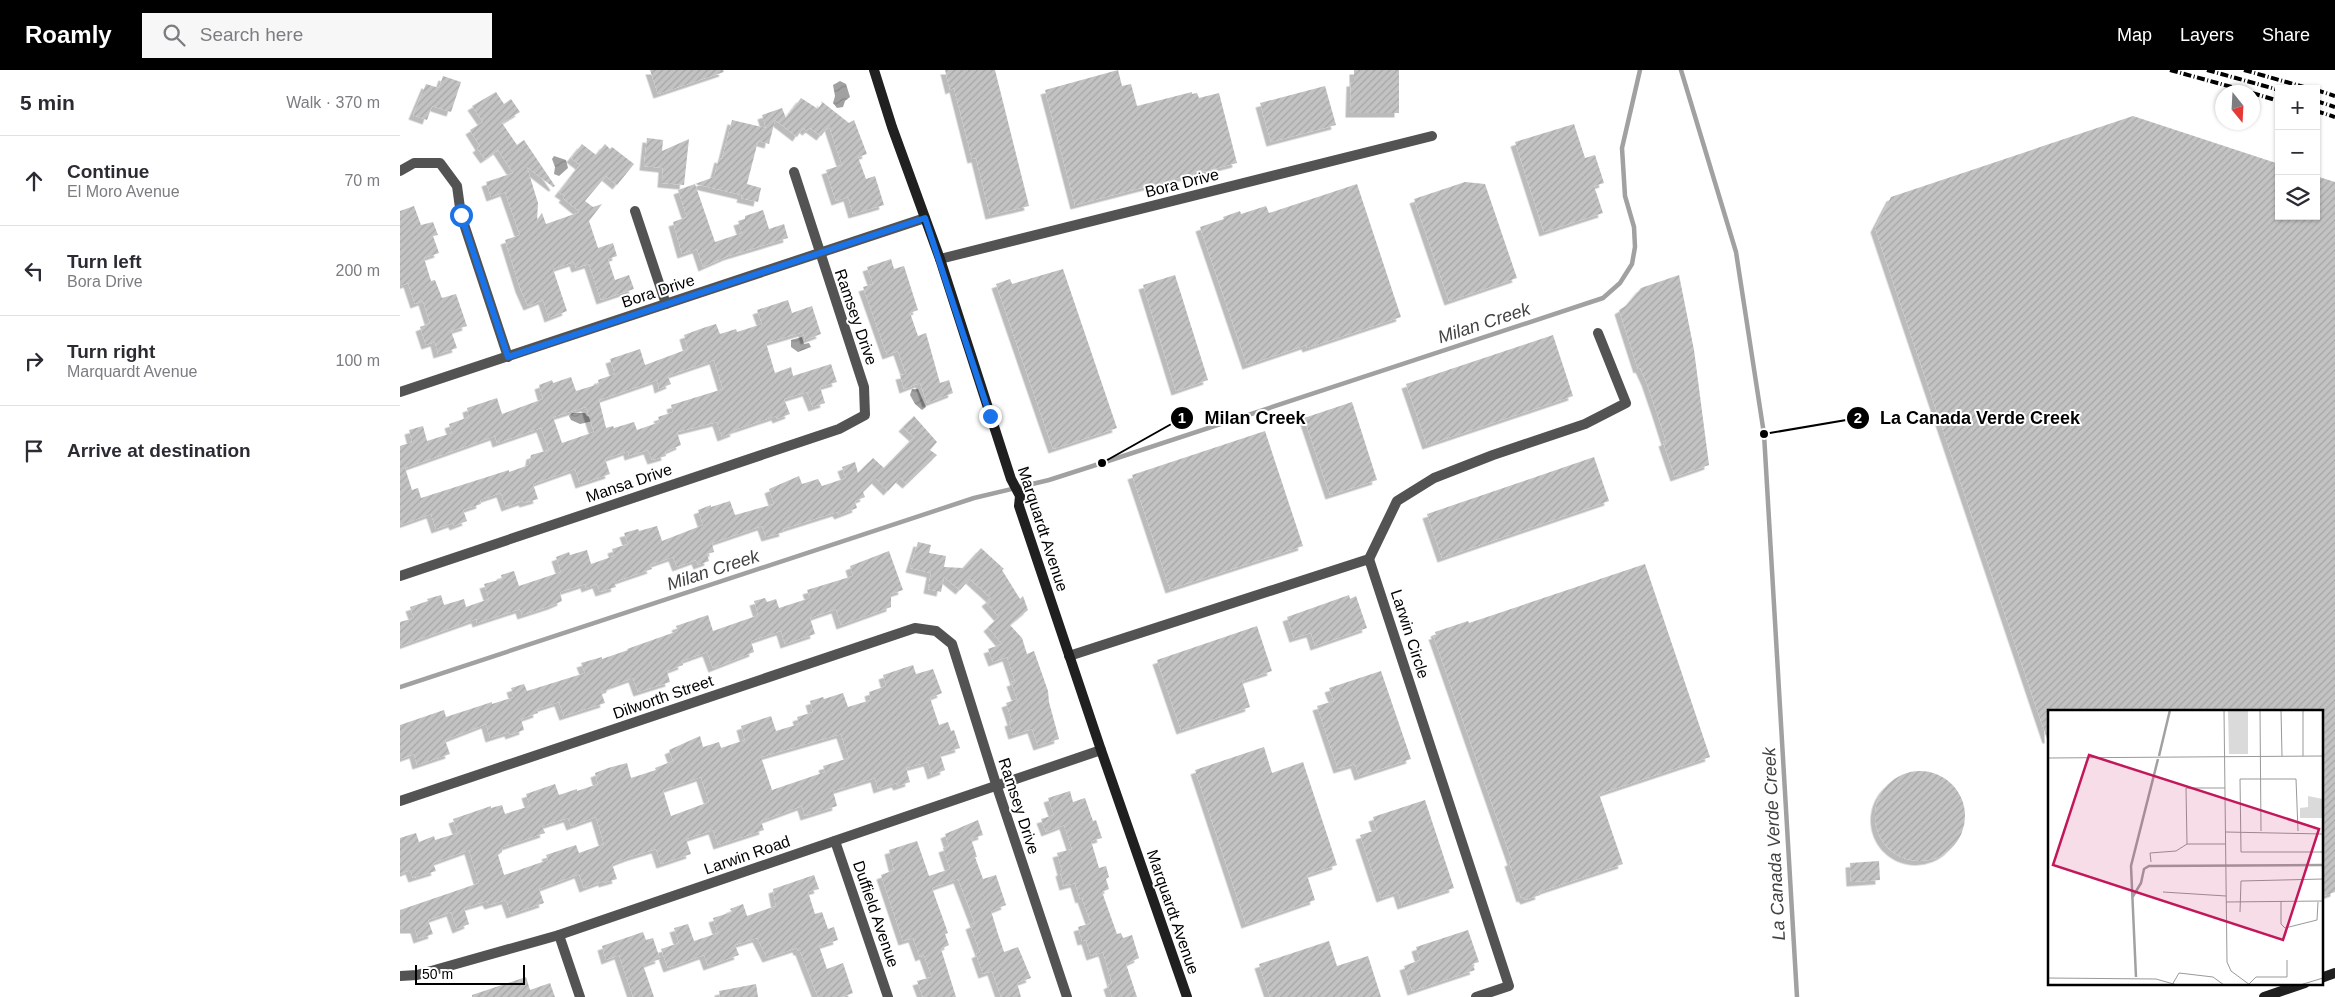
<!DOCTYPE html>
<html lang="en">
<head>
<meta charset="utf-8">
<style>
  :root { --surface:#fff; --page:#f7f7f7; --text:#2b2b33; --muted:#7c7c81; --line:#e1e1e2; --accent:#000 }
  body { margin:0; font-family:Helvetica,sans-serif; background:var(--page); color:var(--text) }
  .controls { position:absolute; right:15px; top:15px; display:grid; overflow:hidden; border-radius:0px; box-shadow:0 1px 4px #0004 }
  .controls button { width:45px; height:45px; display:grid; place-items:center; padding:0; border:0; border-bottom:1px solid var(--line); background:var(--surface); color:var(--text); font:25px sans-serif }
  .compass { position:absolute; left:1815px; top:15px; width:45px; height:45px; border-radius:50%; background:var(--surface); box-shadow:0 1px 4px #0004; rotate:162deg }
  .scale { position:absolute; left:15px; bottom:12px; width:110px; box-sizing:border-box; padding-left:5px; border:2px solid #000; border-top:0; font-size:14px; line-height:18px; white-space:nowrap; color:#000; -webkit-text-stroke:4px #fff; paint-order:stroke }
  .stop { position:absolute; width:15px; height:15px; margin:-11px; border:4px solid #1a73e8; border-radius:50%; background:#fff }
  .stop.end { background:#1a73e8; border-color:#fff; box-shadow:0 1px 5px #0008 }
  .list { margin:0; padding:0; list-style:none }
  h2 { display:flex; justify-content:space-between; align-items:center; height:65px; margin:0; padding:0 20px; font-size:21px }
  h2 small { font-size:16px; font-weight:400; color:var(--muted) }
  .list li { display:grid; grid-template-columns:32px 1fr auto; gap:15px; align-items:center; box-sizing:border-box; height:90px; padding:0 20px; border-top:1px solid var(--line) }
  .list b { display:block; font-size:19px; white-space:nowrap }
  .list p { margin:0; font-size:16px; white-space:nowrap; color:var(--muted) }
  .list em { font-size:16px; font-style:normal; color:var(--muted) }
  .icon { flex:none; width:28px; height:28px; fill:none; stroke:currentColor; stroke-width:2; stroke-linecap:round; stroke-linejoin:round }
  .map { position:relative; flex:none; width:1935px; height:927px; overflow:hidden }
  header { display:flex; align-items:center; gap:30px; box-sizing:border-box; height:70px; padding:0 25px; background:var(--accent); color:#fff }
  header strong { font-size:24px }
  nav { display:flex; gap:28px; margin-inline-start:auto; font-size:18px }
  .search { width:350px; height:45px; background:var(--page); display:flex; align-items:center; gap:12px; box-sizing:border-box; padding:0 18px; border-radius:0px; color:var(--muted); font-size:19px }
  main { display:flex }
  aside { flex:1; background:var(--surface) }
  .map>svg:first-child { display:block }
  .water { fill:url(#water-waves) }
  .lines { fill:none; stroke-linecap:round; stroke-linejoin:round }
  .stream { stroke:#a1a1a1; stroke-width:4.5 }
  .building { fill:url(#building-hatch); fill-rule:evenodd; filter:url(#shadow) }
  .street { stroke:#535353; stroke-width:10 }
  .secondary { stroke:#202020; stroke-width:10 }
  .rail { stroke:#000; stroke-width:4; stroke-dasharray:8 2.5 1 2.5; stroke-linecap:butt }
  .route { stroke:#1a73e8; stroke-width:6 }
  .labels { text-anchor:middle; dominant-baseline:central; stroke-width:4; stroke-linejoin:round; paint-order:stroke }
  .street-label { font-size:16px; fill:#000; stroke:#fff }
  .water-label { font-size:18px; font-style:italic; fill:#424242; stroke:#fff }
  .inset-river { fill:none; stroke:#a1a1a1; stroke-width:2.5 }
  .inset-road { fill:none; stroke:#999; stroke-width:1 }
  .view { fill:#c2185b; fill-opacity:0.15; stroke:#c2185b; stroke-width:2.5 }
  .inset-edge { fill:none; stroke:#000; stroke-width:2.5 }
  .leader { fill:none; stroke:#000; stroke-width:2 }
  .callout-dot { fill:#000; stroke:#fff; stroke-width:2 }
  .mark-label { font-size:15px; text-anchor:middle; font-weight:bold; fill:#fff }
  .callout-label { font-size:18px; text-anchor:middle; font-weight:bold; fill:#000; stroke:#fff; stroke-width:4; stroke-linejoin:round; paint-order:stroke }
</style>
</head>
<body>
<header>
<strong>Roamly</strong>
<div class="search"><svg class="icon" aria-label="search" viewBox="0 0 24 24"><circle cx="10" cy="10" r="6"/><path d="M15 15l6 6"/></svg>Search here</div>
<nav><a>Map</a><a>Layers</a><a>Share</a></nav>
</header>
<main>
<aside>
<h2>5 min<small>Walk · 370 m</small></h2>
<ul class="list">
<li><svg class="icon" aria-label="ahead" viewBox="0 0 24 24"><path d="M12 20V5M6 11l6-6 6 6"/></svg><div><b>Continue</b><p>El Moro Avenue</p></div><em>70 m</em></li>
<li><svg class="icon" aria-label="left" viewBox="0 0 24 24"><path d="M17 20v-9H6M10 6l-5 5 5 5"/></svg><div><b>Turn left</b><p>Bora Drive</p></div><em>200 m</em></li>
<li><svg class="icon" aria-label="right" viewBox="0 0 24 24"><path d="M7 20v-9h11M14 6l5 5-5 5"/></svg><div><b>Turn right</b><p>Marquardt Avenue</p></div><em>100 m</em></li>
<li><svg class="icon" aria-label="arrive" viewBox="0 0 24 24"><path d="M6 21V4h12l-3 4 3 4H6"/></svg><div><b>Arrive at destination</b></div></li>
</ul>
</aside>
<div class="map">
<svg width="1935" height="927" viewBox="0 0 1935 927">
  <defs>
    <pattern id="water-waves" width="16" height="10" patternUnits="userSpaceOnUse" patternTransform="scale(1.25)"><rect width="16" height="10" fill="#a1a1a1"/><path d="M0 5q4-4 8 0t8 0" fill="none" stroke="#898989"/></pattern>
    <pattern id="building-hatch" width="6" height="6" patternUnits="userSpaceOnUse" patternTransform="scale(1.25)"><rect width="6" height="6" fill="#c3c3c3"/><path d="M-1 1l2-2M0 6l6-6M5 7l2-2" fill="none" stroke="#a6a6a6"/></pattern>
    <filter id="shadow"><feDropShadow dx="-4.5" dy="4.5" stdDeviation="0" flood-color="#0004"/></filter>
  </defs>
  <rect width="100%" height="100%" fill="#fff"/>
  <g class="water">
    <path d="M440,11l6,3 4,13 -5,4 -2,6 -6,1 -4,-5 2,-7 -2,-11z"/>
    <path d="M154,86l12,4 2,8 -9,8 -5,-2 1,-7 -3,-8z"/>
    <path d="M402,267l2,7 5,-1 2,4 -13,5 -7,-5v-7z"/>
    <path d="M512,319h6l8,18 -4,3 -7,-6 -5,-9z"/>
    <path d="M172,343h13l2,3 6,2v3l-13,3 -9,-4 -2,-4z"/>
  </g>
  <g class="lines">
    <g class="stream">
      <path d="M1281,0l55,182 28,182 33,563"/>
      <path d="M0,617l574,-189 75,-18 53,-17 501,-165 17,-15 12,-19 3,-17 -1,-20 -9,-31 -3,-48 18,-78"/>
    </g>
  </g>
  <g class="building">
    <path d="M250,0h73l1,2 -66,22z"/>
    <path d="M545,0h50l34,136 -39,9 -14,-57 -4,1 -18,-71 -4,2z"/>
    <path d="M718,0l4,16 9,-2 6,22 55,-14v2l5,-1 2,5 20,-5 18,70 -162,42 -30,-115z"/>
    <path d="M954,0h45v43h-49l1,-31h3z"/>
    <path d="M43,6l18,6 -10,30 -19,-6 -5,14 -14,-5 13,-31 13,4z"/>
    <path d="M925,16l11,39 -65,17 -11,-39z"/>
    <path d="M96,22l8,12 7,-5 9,13 -18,11 15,22 7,-5 31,46 -2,1 -26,-20 11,36 -1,17 5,-7 4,11 34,-12 -17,-14 2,-2 -6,-4 21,-27 -9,-7 11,-14 14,11 9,-11 5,5 2,-2 22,17 -17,21 -11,-9 -21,25 8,6 9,-3 -13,17 9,27 15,-5 4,13 -9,3 7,21 14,-5 5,14 -33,11 -12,-36 -13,4 -2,-6 -21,7 14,42 -18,7 -6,-18 -15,6 -8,-18 -15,-48 15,-5 -15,-43 -14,5 -5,-15 27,-9 -15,-23 -13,9 -8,-11 3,-2 -10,-16 13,-8 -11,-16z"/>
    <path d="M401,28l17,11 4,-6 -1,-2 28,22 5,-3 13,34 -9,3 8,22 9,-3 9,29 -31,9 -5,-17 -12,4 -10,-31 16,-5 -13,-39 -8,10 -11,-8 -3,3 -4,-3 -6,9 -22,-17 -6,24 -11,-3 -11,43 14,4 -3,14 -17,-4 1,-3 -47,-11 19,-7 5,-19 3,1 10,-39 34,8 -4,-13 20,-7 4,10z"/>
    <path d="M1733,46l146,48v52h37v-40l19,6v710l-14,5v-186h-272v28h-2l-172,-511 16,-31z"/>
    <path d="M1174,54l11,34 10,-3 9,28 -10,3 9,27 -59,19 -29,-90z"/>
    <path d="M247,68l16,2 -1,11 27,-12 -5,46 -22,-2 1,-15 -19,-2z"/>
    <path d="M1065,112l20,2 32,94 -68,23 -35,-102z"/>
    <path d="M295,114l20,58 27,-9 -4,-12 7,-2v-3l18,-6 6,19 15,-5 4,14 -60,18 -25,11 -6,-18 -15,5 -9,-32 14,-5 -9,-27z"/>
    <path d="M957,114l44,133 -94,31 -1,-3 -59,20 -47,-138 24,-8 -1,-2 17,-6 1,3 25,-8 3,7z"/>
    <path d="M14,136l7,19 12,-3 5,13 -5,1 6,17 -15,5 7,23 4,-1 7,18 14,-4 11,32 -16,5 6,17 -19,6 -3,-12 -9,3 -6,-18 10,-4 -7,-22 -8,3 -7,-21 -8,3v-75z"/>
    <path d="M491,189l3,10 10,-3 14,44 -8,3 8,23 8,-3 14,50 9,-3 4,13 -26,10 -7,-20 -16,6 -4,-14 6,-1 -8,-23 -11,4 -24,-68 10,-3 -6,-17z"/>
    <path d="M663,199l54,159 -64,21 -57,-165 14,-5 2,5z"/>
    <path d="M775,205l33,105 -32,11 -33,-106z"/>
    <path d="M1279,205l15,75 15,115 -34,12 -12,-35 3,-1 -10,-31 -10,-29 -6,-13 -2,1 -19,-59 8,-5 14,-17z"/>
    <path d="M388,230l4,13 20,-7 9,28 -16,6 -2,-8 -37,11 9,30 16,-6 2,9 3,-1 35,-11 6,18 -17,5 5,16 -12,4 -6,-15 -23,7 6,15 -13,5 -1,-3 -42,14 1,2 -13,5 -5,-15 -40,10 4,13 -16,7 1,4 -14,4 -4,-10 -19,6 -1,-5 -23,8 5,15 -30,10 -5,-15 -42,15 5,15 -14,4 -1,-2 -17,6 -5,-14 -21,7 1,4 -18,6 4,11 -13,5 -1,-3 -17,6 -5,-15 -31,11v-79l12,-4 -3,-12 14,-4 4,15 25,-8 -3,-9 20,-7 -2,-9 30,-10 5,16 41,-15 -4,-14 13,-5 1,3 18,-6 5,14 23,-7 -1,-4 17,-6 -5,-15 30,-10 5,16 43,-16 -4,-14 19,-7 13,-4 4,10 16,-5 1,3 25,-8 -5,-14zM314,290l9,29 -52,16 2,7 -15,5 2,5 -23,8 -3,-8 -20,6 -1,-2 -7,2 -7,-28 58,-20 2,9 12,-5 -3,-7 2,-2zM186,337l8,25 -32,11 -9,-26zM141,358l8,22 -18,5 -2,10 -20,7v-2l-88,28 -3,-10 -6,2 -7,-22 90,-32 2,7z"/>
    <path d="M1153,265l20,61 -146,49 -21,-61z"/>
    <path d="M952,332l25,78 -47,15 -26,-77z"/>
    <path d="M514,346l23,26 -7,8 7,5 -30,29 -7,-6 -12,13 -12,-12 -13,13 2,5 -10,4 2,7 -18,7 -2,-3 -54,17 1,3 -18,5 -4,-11 -50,17 2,9 -7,2 2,7 -11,4 -2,-5 -19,7 -4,-10 -23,8 2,4 -38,13 2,5 -16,5 -3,-8 -11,4 -1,-4 -25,8 2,9 -9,4 -31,10 -2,-6 -43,14 -1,-4 -76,27v-24l14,-4 -4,-11 18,-6 -1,-2 14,-4 3,10 20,-6 2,8 23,-8 -5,-15 18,-5 -1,-4 13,-4 5,15 42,-14 -5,-15 13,-5 1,3 17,-5 4,14 23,-8 -2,-7 16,-5 -4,-11 14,-4 1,2 18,-5 5,15 41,-16 -5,-15 13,-5v2l19,-6 5,14 39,-11 -5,-15 30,-13 3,8 16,-5 4,7 24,-8 -4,-11 13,-5 3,11 15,-15 11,10 30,-31 -11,-10z"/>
    <path d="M865,361l38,115 -133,43 -38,-114z"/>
    <path d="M1194,387l15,44 -167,57 -15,-44z"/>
    <path d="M518,472l13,3 -2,8 17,3 -2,11 19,1 18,-20 23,21 -2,1 18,29 3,-3 5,14 -18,15 12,13 5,16 7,-3 14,40 1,11 10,37 -21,7 -6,-17 -19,6 -4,-13 3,-1 -6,-18 11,-4 -6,-17 4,-1 -8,-24 -14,5 -5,-13 14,-5 -14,-17 11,-10 -13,-15 5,-4 -21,-19 -10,11 -16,-13 -3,15 -13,-3 3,-16 -21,-5z"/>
    <path d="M489,481l14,39 -12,4v13l-50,18 -5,-16 -26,9 5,16 -30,10 -4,-13 -30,10 3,11 -41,16 -6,-16 -25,9 1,4 -16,6 3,11 -32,10 -5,-14 -22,8v2l-10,4 4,11 -41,13 -5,-14 -22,7 1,4 -17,6 3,11 -14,5 -1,-3 -19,6 -4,-14 -41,16 5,14 -33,11 -3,-11 -14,5v-34l44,-15 2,7 46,-15v2l22,-7 -3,-9 13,-4 3,7 58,-18 -4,-10 21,-6v2l26,-9 -1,-1 51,-18 -2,-5 32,-11 5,16 43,-15 2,-2 -4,-13 11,-3 2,4 9,-3 3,9 31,-10 -3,-8 46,-14 -3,-10z"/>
    <path d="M1245,494l65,193 -111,37 24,70 -84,28 1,3 -15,5 -2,-3 -2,1 -12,-36 3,-1 -79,-226h3l-1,-3 33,-11 1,2z"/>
    <path d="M949,525l1,4 6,-3 11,32 -52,18 -4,-13 -17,5 -7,-21z"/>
    <path d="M857,556l15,45 -30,10 8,26 -69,23 -24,-70z"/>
    <path d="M513,595l3,9 17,-5 9,24 -12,5 9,27 9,-3 3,9 3,-1 6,18 -20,6 5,16 -13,5 -4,-13 -22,6 4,14 -12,4 -2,-3 -18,6 -3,-11 -42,13 4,15 -32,10 -3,-10 -41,15 3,9 -46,15 -5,-15 -27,9 5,15 -30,10 -5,-15 -26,8 -18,7 5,15 -14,4v-2l-19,7 -5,-14 -40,15 5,14 -33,11 -5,-14 -17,5 -2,-4 -23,7 5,16 -12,5 -6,-17 -23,8 5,14 -15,5 -3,-10h-15v-19l79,-27 -10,-33 -36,13 3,8 -23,7 -3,-8 -10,4v-36l16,-5 3,9 15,-6 1,4 23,-7 -5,-14 38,-13v2l11,-3 3,9 25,-8 -4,-12 29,-10 4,11 18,-6v2l21,-7 -3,-11 13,-5 19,-5 4,15 25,-8 -1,-2 18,-7 -4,-11 31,-14 3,11 16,-5 2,6 24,-8 -4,-14 30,-10 5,15 23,-7 -2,-7 16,-5 -3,-11 13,-4 1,2 19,-6 5,14 23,-7 -2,-8 17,-6 -3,-11zM441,664l8,24 -26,8 2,6 -53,18 -11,-33zM301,707l8,25 -38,14 -8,-26zM196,747l8,27 -25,9 -3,-8 -30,10 2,5 -44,15 -6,-20 4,-3 1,-5 42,-14 -3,-7 26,-8 3,8z"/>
    <path d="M981,601l30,88 -52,17 -4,-12 -17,5 -21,-63 17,-5 -5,-13z"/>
    <path d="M864,677l8,26 31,-11 34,103 -30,10 8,25 -69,24 -51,-154z"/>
    <circle cx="1520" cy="746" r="45"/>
    <path d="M670,721l3,11 12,-4 8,23 3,-1 6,18 -11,3 8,27 7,-2 3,11 -3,2 3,10 -7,3 15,42 4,-1 2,5 9,-3 7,23 -13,6 11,33h-25l-4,-12 4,-2 -9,-31 -12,4 -5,-16 -4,1 -4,-14 13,-4 -9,-25 -2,1 -5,-16 -11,3 -4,-14 2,-1 -5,-18 15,-4 -8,-24 -18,7 -5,-13 13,-4 -6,-17z"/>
    <path d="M1025,730l29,88 -52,17 -4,-13 -17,6 -21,-63 17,-5 -4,-13z"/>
    <path d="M578,750l5,15 -12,4 6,18h-2l8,22 13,-4 10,30 -15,6 6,20 7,21 14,-5 13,31 -14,5 4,14h-20l-9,-26 -9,3 -7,-20 4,-2 -10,-27 5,-2 -17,-44 -26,9 16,45 -3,1 4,11 -8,4 15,48h-33l-6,-16 15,-4 -8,-22 -4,2 -7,-19 -10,3 -22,-66 13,-5 -5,-20 28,-9 12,35 21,-7 -7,-21 6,-2 -4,-12z"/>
    <path d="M1479,791l1,19 -29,2 -1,-19z"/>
    <path d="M414,805l5,14 -11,3 7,22 7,-2 6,17 6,-2 4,13 -19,6 8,23 16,-6 10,30 -11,4h-24l-18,-46h-2l-1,-3 -30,10 -10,-20 -22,7 4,10 -31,11 -4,-11 -36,13 -7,-19 18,-6 -5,-15 14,-4 6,17 24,-8 -5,-15 19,-6 -2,-3 13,-5 4,12 29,-10 -3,-17z"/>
    <path d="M1068,860l11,32 -7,2 3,6 -63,21 -8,-25 16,-6 -4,-13z"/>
    <path d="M243,862l3,8 7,-2 7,21 -17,6 11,32h-21l-14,-42 -13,5 -4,-14z"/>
    <path d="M929,871l8,25 31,-10 13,41h-111l-11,-33z"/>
    <path d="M126,907l4,13 20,-7 5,14h-83v-2z"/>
    <path d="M356,914l2,13h-38l-1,-6z"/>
  </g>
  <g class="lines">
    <g class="street">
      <path d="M0,101l14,-8h26l17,23 4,29 47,142"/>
      <path d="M235,141l31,93"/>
      <path d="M540,189l492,-123"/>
      <path d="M0,322l525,-174"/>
      <path d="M969,489l28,-58 37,-23 59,-23 92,-31 41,-21 -28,-70"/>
      <path d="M0,506l439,-147 26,-14 -1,-28 -70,-215"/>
      <path d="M669,586l300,-97 140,427 -33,11"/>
      <path d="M0,731l515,-173 21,3 16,13 44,140 71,213"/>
      <path d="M435,771l53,156"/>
      <path d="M159,865l21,62"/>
      <path d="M0,906l17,-1 142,-40 542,-185"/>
    </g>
    <g class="secondary">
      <path d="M474,0l18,57 48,132 71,220 9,17 -1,10 82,244 86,247"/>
      <path d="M1921,908l14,-5"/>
      <path d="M1864,927l41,-14"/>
    </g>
    <g class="rail">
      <path d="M1770,0l80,22"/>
      <path d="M1807,0l72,20"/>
      <path d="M1844,0l67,19"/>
      <path d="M1916,20l19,6"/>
      <path d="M1852,23l27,8"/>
      <path d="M1916,31l19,6"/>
      <path d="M1916,41l19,6"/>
    </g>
  </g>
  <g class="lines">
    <path class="route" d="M61,145l47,142 417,-139 65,198"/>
  </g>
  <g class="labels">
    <g class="street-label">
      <text transform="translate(782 113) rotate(-14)">Bora Drive</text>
      <text transform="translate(258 221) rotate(-18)">Bora Drive</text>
      <text transform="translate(456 247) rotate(71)">Ramsey Drive</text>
      <text transform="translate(229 413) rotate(-19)">Mansa Drive</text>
      <text transform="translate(643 459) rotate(72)">Marquardt Avenue</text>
      <text transform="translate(1010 564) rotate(72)">Larwin Circle</text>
      <text transform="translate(263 627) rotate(-19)">Dilworth Street</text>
      <text transform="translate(619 736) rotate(72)">Ramsey Drive</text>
      <text transform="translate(347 785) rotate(-19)">Larwin Road</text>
      <text transform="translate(773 842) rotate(71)">Marquardt Avenue</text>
      <text transform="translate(476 844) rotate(71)">Duffield Avenue</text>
    </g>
    <g class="water-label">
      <text transform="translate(1084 253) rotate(-18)">Milan Creek</text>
      <text transform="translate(313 500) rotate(-18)">Milan Creek</text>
      <text transform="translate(1374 774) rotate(-93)">La Canada Verde Creek</text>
    </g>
  </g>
  <g transform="translate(1648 640)">
    <rect width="275" height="275" fill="#fff"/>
    <path d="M260,86l15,3v19h-23v-10l8,-1z" fill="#dadada"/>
    <path d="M200,0v44h-19l-1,-44z" fill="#dadada"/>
    <path class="inset-river" d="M111,46l11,-46M84,188l9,-15 3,-14 5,-3 174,-1M88,267l-5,-111 27,-107"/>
    <path class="inset-road" d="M176,0l3,252 4,9 19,14M212,0l1,121M233,0l1,46M255,0v46M0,48l275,-2M177,78h-39l1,56h39M250,121l-2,-52h-56l1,73h82M178,122l97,2M103,152l-1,-9 26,-2 11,-7M115,182l63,4M233,191v23l4,4 32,-8 1,-18M178,192l97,-1M192,202l1,-31 82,-2M0,268l108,1 21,6M201,274l7,-7h31v-17M124,275l7,-12 34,4 11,8M252,275l23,-7"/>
    <path class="view" d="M41,45l230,74 -36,111 -230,-75z"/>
    <rect width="275" height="275" class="inset-edge"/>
  </g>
  <path class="leader" d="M702 393L782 348M1364 364L1458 348"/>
  <g class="callout-dot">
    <circle cx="702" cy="393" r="5"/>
    <circle cx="1364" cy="364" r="5"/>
    <circle cx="782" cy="348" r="12"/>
    <circle cx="1458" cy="348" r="12"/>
  </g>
  <g class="mark-label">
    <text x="782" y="353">1</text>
    <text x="1458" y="353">2</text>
  </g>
  <g class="callout-label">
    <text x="855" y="354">Milan Creek</text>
    <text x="1580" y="354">La Canada Verde Creek</text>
  </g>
</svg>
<div class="controls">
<button>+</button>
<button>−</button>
<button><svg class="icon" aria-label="layers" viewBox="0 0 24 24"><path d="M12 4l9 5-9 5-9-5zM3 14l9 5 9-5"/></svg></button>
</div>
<svg class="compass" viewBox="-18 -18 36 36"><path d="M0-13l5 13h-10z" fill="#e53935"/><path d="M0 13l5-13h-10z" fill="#7c7c81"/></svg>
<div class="scale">50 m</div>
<div class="stop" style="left:61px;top:145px"></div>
<div class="stop end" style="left:590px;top:346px"></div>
</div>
</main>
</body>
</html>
